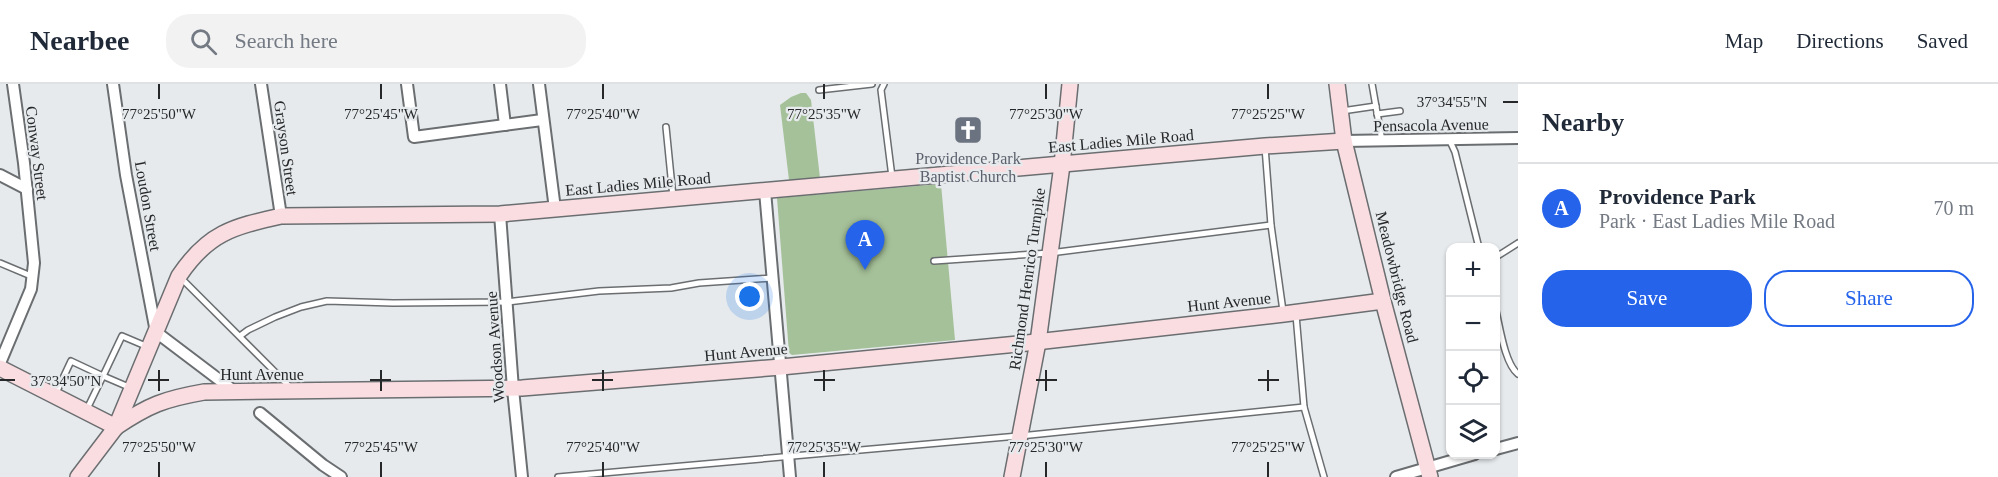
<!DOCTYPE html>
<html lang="en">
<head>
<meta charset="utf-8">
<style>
  :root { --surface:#fff; --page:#f2f2f3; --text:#1f2937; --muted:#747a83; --line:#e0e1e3; --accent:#2563eb }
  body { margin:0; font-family:Georgia,serif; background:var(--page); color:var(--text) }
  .controls { position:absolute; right:18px; bottom:18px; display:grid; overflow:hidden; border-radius:12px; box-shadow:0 2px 4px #0004 }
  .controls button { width:54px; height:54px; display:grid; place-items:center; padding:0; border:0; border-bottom:2px solid var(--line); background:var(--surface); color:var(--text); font:30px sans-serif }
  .you { position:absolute; left:750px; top:213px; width:21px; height:21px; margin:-15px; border:4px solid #fff; border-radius:50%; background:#1a73e8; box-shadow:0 0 0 9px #1a73e833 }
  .badge { display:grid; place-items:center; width:39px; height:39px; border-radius:50%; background:var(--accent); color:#fff; font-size:20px; font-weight:700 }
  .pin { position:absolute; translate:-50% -50px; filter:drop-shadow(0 2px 3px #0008) }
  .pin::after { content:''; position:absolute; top:32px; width:21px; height:18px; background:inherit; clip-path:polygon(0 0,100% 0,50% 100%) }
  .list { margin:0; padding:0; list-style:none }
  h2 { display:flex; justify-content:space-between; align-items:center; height:78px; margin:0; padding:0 24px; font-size:26px }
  h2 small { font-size:20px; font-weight:400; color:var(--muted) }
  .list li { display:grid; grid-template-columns:39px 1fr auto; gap:18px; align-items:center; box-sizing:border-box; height:90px; padding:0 24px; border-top:2px solid var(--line) }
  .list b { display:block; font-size:22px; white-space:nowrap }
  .list p { margin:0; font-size:20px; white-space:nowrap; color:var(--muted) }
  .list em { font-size:20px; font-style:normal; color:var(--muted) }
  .actions { display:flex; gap:12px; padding:18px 24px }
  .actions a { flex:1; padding:14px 0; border:2px solid var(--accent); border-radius:24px; text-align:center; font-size:21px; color:var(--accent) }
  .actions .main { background:var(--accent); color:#fff }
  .icon { flex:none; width:33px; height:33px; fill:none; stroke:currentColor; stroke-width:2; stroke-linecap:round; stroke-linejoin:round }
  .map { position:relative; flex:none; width:1518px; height:393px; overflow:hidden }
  header { display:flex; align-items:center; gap:36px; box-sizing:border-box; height:84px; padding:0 30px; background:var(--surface); border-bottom:2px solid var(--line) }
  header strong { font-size:28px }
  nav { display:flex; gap:33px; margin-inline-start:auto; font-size:21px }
  .search { width:420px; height:54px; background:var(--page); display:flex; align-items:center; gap:15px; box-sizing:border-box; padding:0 21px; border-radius:24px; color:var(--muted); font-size:22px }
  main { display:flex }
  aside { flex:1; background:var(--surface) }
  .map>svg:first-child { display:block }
  .green { fill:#a5c199 }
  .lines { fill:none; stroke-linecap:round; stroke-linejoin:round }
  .lane-casing { stroke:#6b6e70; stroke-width:8 }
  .street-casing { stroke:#6b6e70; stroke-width:14 }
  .secondary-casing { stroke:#6b6e70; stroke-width:18 }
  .lane { stroke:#fff; stroke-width:5 }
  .street { stroke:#fff; stroke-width:10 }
  .secondary { stroke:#fadde1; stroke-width:15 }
  .ticks { fill:none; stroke:#252728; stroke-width:2 }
  .labels { text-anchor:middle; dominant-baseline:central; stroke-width:4.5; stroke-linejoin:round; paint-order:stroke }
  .street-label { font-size:16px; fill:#252728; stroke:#e7eaed }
  .worship-label { font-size:16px; fill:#5b616d; stroke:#e7eaed }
  .ticks-label { font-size:15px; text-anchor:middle; fill:#252728; stroke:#e7eaed; stroke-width:4.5; stroke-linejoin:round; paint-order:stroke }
</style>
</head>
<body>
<header>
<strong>Nearbee</strong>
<div class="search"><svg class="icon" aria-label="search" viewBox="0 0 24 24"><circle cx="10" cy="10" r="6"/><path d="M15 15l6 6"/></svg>Search here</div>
<nav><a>Map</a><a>Directions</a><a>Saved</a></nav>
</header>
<main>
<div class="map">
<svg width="1518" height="393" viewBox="0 0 1518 393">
  <rect width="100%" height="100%" fill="#e7eaed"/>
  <g class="green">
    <path d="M801,9h5l5,7 9,78 -31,2 -9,-75 11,-8z"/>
    <path d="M941,100l14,156 -163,15 -3,-2 -12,-155z"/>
  </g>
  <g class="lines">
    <g class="lane-casing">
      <g id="lane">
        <path d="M884,0l-3,6 11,87"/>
        <path d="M1372,0l10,57"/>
        <path d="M819,6l53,-6"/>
        <path d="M1342,27l34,-5"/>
        <path d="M1377,30l23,-3"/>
        <path d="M666,43l7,70"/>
        <path d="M1449,55l6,13 24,96"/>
        <path d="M1265,63l6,78 12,86"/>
        <path d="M1496,173l22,-14"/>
        <path d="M934,177l116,-8 221,-28"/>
        <path d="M0,179l31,13"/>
        <path d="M180,193l110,110"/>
        <path d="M1496,227c4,17 9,53 22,63"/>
        <path d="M1296,231l8,92 20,70"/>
        <path d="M240,252l8,-6 27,-13 26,-10 26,-6 66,2 114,-1 92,-11 72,-3 28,-5 73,-5"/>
        <path d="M56,309l15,-32 32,15 19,-40 26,11"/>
        <path d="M86,327l17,-35 28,12"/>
        <path d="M558,393l472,-42 274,-28"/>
      </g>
    </g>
    <g class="street-casing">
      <g id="street">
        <path d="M113,0l13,91 30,157 78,59"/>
        <path d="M261,0l20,132"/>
        <path d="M407,0l7,53 128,-17"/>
        <path d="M500,0l5,41"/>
        <path d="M539,0l16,125"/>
        <path d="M1344,57l174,-3"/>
        <path d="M0,91l27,14"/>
        <path d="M765,107l25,286"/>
        <path d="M500,130l13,175 9,88"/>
        <path d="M0,279l31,-74 3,-26 -10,-100 -11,-79"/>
        <path d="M260,329l63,52 18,12"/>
        <path d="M1496,365l22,-6"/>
        <path d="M1396,393l79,-23"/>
      </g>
    </g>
    <g class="secondary-casing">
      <g id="secondary">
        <path d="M1337,0l7,57 39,160 47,176"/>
        <path d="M0,284l116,59"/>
        <path d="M116,343c33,-22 48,-28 88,-35l318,-4 259,-21 237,-23 266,-30 99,-13"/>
        <path d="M78,393l38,-50 63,-151c29,-43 53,-49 102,-60l219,-2 765,-68 79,-5"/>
        <path d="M1012,393l26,-135 24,-177 8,-81"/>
      </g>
    </g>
    <use href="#lane" class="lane"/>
    <use href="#street" class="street"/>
    <use href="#secondary" class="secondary"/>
  </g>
  <path class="ticks" d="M159,0v15M381,0v15M603,0v15M824,0v15M1046,0v15M1268,0v15M1503,18h15M159,286v21M381,286v21M603,286v21M824,286v21M1046,286v21M1268,286v21M0,296h15M148,296h21M370,296h21M592,296h21M814,296h21M1036,296h21M1258,296h21M159,378v15M381,378v15M603,378v15M824,378v15M1046,378v15M1268,378v15"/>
  <defs>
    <g id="church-square" transform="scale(1.5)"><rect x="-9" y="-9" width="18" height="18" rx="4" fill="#6b7280" stroke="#e7eaed"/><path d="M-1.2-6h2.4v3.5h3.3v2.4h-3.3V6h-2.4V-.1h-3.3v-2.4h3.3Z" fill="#fff"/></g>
  </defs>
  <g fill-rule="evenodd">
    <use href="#church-square" x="968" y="46"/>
  </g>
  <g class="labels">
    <g class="street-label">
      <text transform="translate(1431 41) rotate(-1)">Pensacola Avenue</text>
      <text transform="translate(1121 57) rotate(-5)">East Ladies Mile Road</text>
      <text transform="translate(286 64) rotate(82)">Grayson Street</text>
      <text transform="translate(37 69) rotate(83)">Conway Street</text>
      <text transform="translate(638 100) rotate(-5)">East Ladies Mile Road</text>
      <text transform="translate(148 122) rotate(80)">Loudon Street</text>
      <text transform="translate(1397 193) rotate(76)">Meadowbridge Road</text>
      <text transform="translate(1027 195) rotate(-82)">Richmond Henrico Turnpike</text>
      <text transform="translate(1229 218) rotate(-6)">Hunt Avenue</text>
      <text transform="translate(495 263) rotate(-94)">Woodson Avenue</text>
      <text transform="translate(746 268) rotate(-5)">Hunt Avenue</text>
      <text x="262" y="290">Hunt Avenue</text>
    </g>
    <g class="worship-label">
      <text x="968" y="74">Providence Park<tspan x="968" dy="18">Baptist Church</tspan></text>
    </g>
  </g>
  <g class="ticks-label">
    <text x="1452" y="23">37°34'55"N</text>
    <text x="159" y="35">77°25'50"W</text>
    <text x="381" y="35">77°25'45"W</text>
    <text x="603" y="35">77°25'40"W</text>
    <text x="824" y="35">77°25'35"W</text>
    <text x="1046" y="35">77°25'30"W</text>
    <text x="1268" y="35">77°25'25"W</text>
    <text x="66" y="302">37°34'50"N</text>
    <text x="159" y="368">77°25'50"W</text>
    <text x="381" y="368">77°25'45"W</text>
    <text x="603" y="368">77°25'40"W</text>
    <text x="824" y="368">77°25'35"W</text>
    <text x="1046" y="368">77°25'30"W</text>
    <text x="1268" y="368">77°25'25"W</text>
  </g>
</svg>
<div class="controls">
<button>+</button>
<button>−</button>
<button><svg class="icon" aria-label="locate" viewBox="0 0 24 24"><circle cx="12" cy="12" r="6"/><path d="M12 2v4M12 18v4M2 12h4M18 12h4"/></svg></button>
<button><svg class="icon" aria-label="layers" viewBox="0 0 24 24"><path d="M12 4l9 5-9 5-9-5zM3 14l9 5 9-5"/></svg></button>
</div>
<div class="you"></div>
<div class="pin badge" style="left:865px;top:186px">A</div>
</div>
<aside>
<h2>Nearby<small></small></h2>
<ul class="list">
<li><span class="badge">A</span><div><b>Providence Park</b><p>Park · East Ladies Mile Road</p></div><em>70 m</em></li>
</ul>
<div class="actions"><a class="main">Save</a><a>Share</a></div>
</aside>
</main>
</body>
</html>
